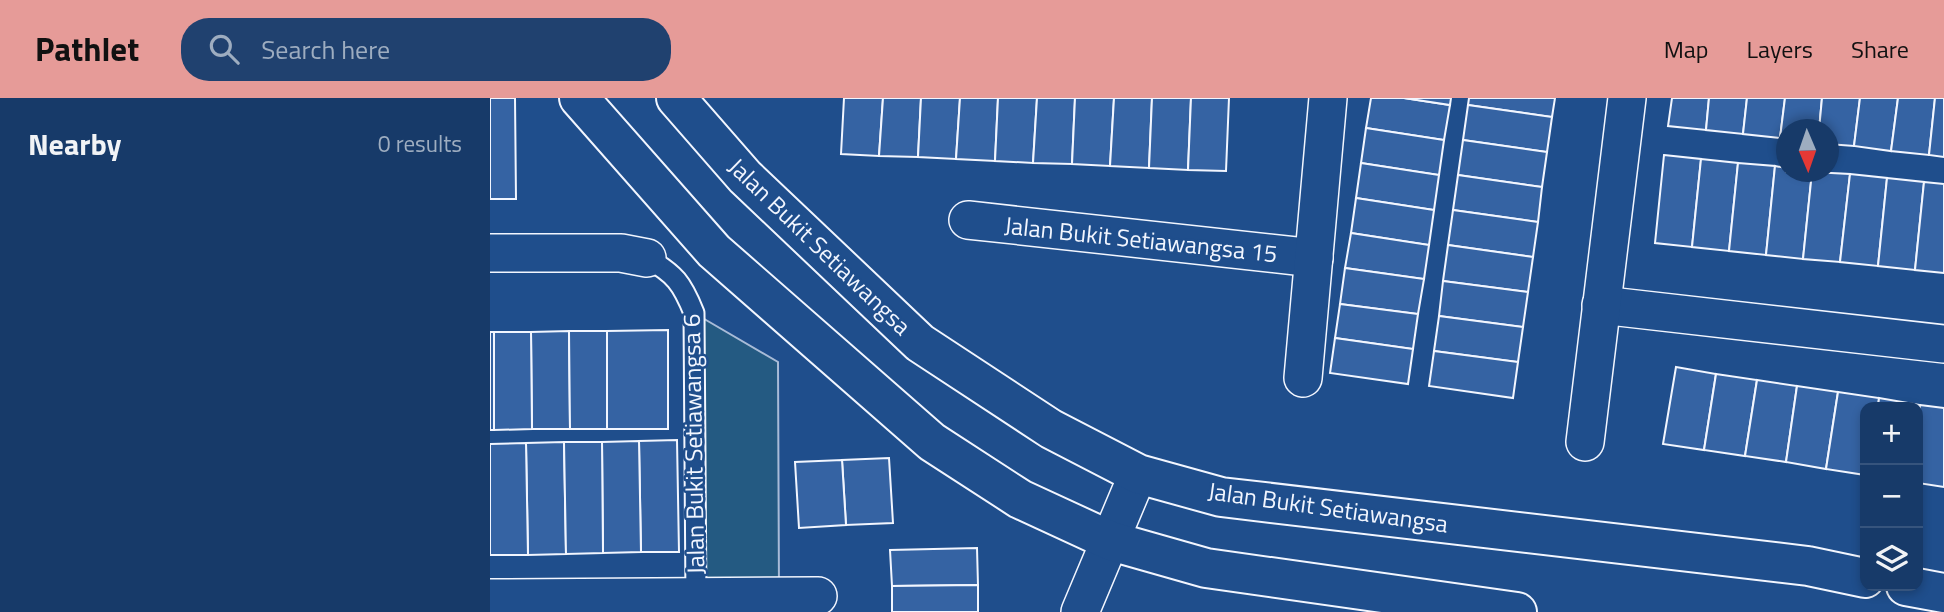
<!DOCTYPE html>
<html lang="en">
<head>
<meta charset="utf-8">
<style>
  :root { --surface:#173a69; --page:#20416f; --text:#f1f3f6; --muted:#9eadc0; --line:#36547d; --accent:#e69b98 }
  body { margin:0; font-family:"Titillium Web",sans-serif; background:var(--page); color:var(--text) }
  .controls { position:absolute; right:21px; bottom:21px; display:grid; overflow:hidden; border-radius:14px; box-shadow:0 4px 10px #0003 }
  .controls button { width:63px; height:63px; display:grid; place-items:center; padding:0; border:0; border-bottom:2px solid var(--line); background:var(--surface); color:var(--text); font:35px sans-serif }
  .compass { position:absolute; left:1286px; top:21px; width:63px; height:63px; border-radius:50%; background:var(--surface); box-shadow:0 4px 10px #0003; rotate:178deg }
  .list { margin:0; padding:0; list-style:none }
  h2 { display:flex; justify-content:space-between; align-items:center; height:91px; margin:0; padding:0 28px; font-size:30px }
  h2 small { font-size:23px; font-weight:400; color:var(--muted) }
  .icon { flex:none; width:38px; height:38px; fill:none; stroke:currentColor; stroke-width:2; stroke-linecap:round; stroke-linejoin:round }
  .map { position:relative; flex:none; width:1454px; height:514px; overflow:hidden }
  header { display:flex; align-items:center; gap:42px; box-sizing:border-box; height:98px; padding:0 35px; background:var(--accent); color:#111 }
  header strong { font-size:33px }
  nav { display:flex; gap:38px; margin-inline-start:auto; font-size:24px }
  .search { width:490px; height:63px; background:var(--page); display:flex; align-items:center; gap:18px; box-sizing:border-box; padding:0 24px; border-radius:28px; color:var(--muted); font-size:26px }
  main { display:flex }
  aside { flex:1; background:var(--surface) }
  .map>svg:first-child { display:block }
  .green { fill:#245a82; stroke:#a8bbd7; stroke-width:2 }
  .building { fill:#3563a3; stroke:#f2f6ff; stroke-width:2 }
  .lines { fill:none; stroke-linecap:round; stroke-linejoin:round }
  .service-casing { stroke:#f2f6ff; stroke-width:23 }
  .minor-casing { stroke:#f2f6ff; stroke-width:40 }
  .tertiary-casing { stroke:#f2f6ff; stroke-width:42 }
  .service { stroke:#1f4e8c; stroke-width:19 }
  .minor { stroke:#1f4e8c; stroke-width:37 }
  .tertiary { stroke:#1f4e8c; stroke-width:38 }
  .labels { text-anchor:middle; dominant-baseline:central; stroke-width:5; stroke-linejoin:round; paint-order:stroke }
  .street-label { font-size:24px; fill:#f2f6ff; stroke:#1f4e8c }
</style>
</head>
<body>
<header>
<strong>Pathlet</strong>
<div class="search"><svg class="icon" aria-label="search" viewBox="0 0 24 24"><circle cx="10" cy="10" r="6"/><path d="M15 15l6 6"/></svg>Search here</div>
<nav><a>Map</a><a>Layers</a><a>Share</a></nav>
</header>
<main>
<aside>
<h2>Nearby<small>0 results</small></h2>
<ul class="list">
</ul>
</aside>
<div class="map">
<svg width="1454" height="514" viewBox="0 0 1454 514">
  <rect width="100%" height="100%" fill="#1f4e8c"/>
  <path class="green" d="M204,215l84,49 1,234 -84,1z"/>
  <g class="building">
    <path d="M0,0h25l1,101h-26z"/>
    <path d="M354,0h39l-4,58 -38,-2z"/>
    <path d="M393,0h38l-3,59 -39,-1z"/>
    <path d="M431,0h39l-4,61 -38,-2z"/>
    <path d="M470,0h38l-3,63 -39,-2z"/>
    <path d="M508,0h39l-4,65 -38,-2z"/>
    <path d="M547,0h38l-3,66 -39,-1z"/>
    <path d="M585,0h39l-4,68 -38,-2z"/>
    <path d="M624,0h38l-3,70 -39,-2z"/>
    <path d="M662,0h39l-3,72 -39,-2z"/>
    <path d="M701,0h38l-3,73 -38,-1z"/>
    <path d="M881,0h33l46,7 -6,35 -78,-12z"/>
    <path d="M914,0h47l-1,7z"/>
    <path d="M979,0h86l-3,19 -84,-12z"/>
    <path d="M1182,0h37l-3,32 -38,-4z"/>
    <path d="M1219,0h38l-4,36 -37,-4z"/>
    <path d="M1257,0h38l-5,40 -37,-4z"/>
    <path d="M1295,0h37l-3,32h-33v9l-6,-1z"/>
    <path d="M1332,0h38l-6,48 -26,-2v-14h-9z"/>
    <path d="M1370,0h38l-7,53 -37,-5z"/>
    <path d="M1408,0h37l-6,57 -38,-4z"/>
    <path d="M1445,0h9v59l-15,-2z"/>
    <path d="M978,7l84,12 -5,35 -84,-12z"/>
    <path d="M876,30l78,12 -5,35 -78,-12z"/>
    <path d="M973,42l84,12 -5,35 -84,-12z"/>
    <path d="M1174,57l37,4 -9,88 -37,-4z"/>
    <path d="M1211,61l37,4 -9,88 -37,-4z"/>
    <path d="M871,65l78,12 -5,35 -78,-12z"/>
    <path d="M1248,65l37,3 -9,89 -37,-4z"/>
    <path d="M1285,68l11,2v4h26l-9,87 -37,-4z"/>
    <path d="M1322,74l38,2 -10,88 -37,-3z"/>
    <path d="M1360,76l37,4 -9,88 -38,-4z"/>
    <path d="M968,77l84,12 -4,35 -85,-12z"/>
    <path d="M1397,80l37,4 -9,88 -37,-4z"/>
    <path d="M1434,84l20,2v89l-29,-3z"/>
    <path d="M866,100l78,12 -5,35 -78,-12z"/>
    <path d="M963,112l85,12 -5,35 -85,-12z"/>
    <path d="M861,135l78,12 -5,34 -79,-11z"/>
    <path d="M958,147l85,12 -5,35 -85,-11z"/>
    <path d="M855,170l79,11 -6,35 -78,-10z"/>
    <path d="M953,183l85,11 -5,35 -84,-11z"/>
    <path d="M850,206l78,10 -5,35 -78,-11z"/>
    <path d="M949,218l84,11 -5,35 -84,-11z"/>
    <path d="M178,232v99h-61v-98z"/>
    <path d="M79,233l1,98h-38l-1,-97z"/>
    <path d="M79,233h38v98h-37z"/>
    <rect x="0" y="234" width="4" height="98"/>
    <path d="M4,234h37l1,97 -38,1z"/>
    <path d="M845,240l78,11 -5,35 -78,-11z"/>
    <path d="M944,253l84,11 -5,36 -84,-12z"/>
    <path d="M1186,269l40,7 -12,76 -41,-6z"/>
    <path d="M1226,276l41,6 -12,76 -41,-6z"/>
    <path d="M1267,282l40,6 -11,76 -41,-6z"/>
    <path d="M1307,288l41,6 -12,77 -40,-7z"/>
    <path d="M1348,294l41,6 -1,9h-13v68l-39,-6z"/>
    <path d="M1389,300l41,7 -2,15v-13h-40z"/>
    <path d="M1430,307l24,3v79l-26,-4v-63z"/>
    <path d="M187,342l2,112h-38l-2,-111z"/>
    <path d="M149,343l2,111 -38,1 -1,-111z"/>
    <path d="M74,344l2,112 -38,1 -2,-112z"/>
    <path d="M74,344h38l1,111 -37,1z"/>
    <path d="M36,345l2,112h-38v-111z"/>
    <path d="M399,360l4,65 -47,2 -4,-65z"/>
    <path d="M352,362l4,65 -47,3 -4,-66z"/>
    <path d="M487,450l1,37 -86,1 -2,-36z"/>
    <path d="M488,487v27h-86v-26z"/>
  </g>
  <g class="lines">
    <g class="service-casing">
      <path id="service" d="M157,160c28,16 35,25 47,55l2,290"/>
    </g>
    <g class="minor-casing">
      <g id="minor">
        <path d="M478,122l346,38"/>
        <path d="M0,155h131l26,5"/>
        <path d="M1111,207l343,39"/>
        <path d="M813,280l25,-280"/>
        <path d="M1095,344l42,-344"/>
        <path d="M0,500l328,-2"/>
        <path d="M590,514l58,-138"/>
      </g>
    </g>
    <g class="tertiary-casing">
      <g id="tertiary">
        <path d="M89,0l135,153 218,191 88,57 91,42 95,27 311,44"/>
        <path d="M186,0l69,79 175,166 131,86 87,45 83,23 587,69 57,12"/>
        <path d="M1416,488l38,7"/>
      </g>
    </g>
    <use href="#service" class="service"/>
    <use href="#minor" class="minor"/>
    <use href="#tertiary" class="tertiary"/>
  </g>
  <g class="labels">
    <g class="street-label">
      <text transform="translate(651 141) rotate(6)">Jalan Bukit Setiawangsa 15</text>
      <text transform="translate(330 148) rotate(44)">Jalan Bukit Setiawangsa</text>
      <text transform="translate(203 346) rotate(-91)">Jalan Bukit Setiawangsa 6</text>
      <text transform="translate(838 409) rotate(8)">Jalan Bukit Setiawangsa</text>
    </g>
  </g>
</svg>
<div class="controls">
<button>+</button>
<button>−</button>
<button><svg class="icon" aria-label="layers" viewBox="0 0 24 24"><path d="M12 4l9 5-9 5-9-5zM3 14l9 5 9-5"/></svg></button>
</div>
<svg class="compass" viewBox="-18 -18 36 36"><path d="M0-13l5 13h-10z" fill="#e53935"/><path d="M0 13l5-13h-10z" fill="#9eadc0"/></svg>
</div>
</main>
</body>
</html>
